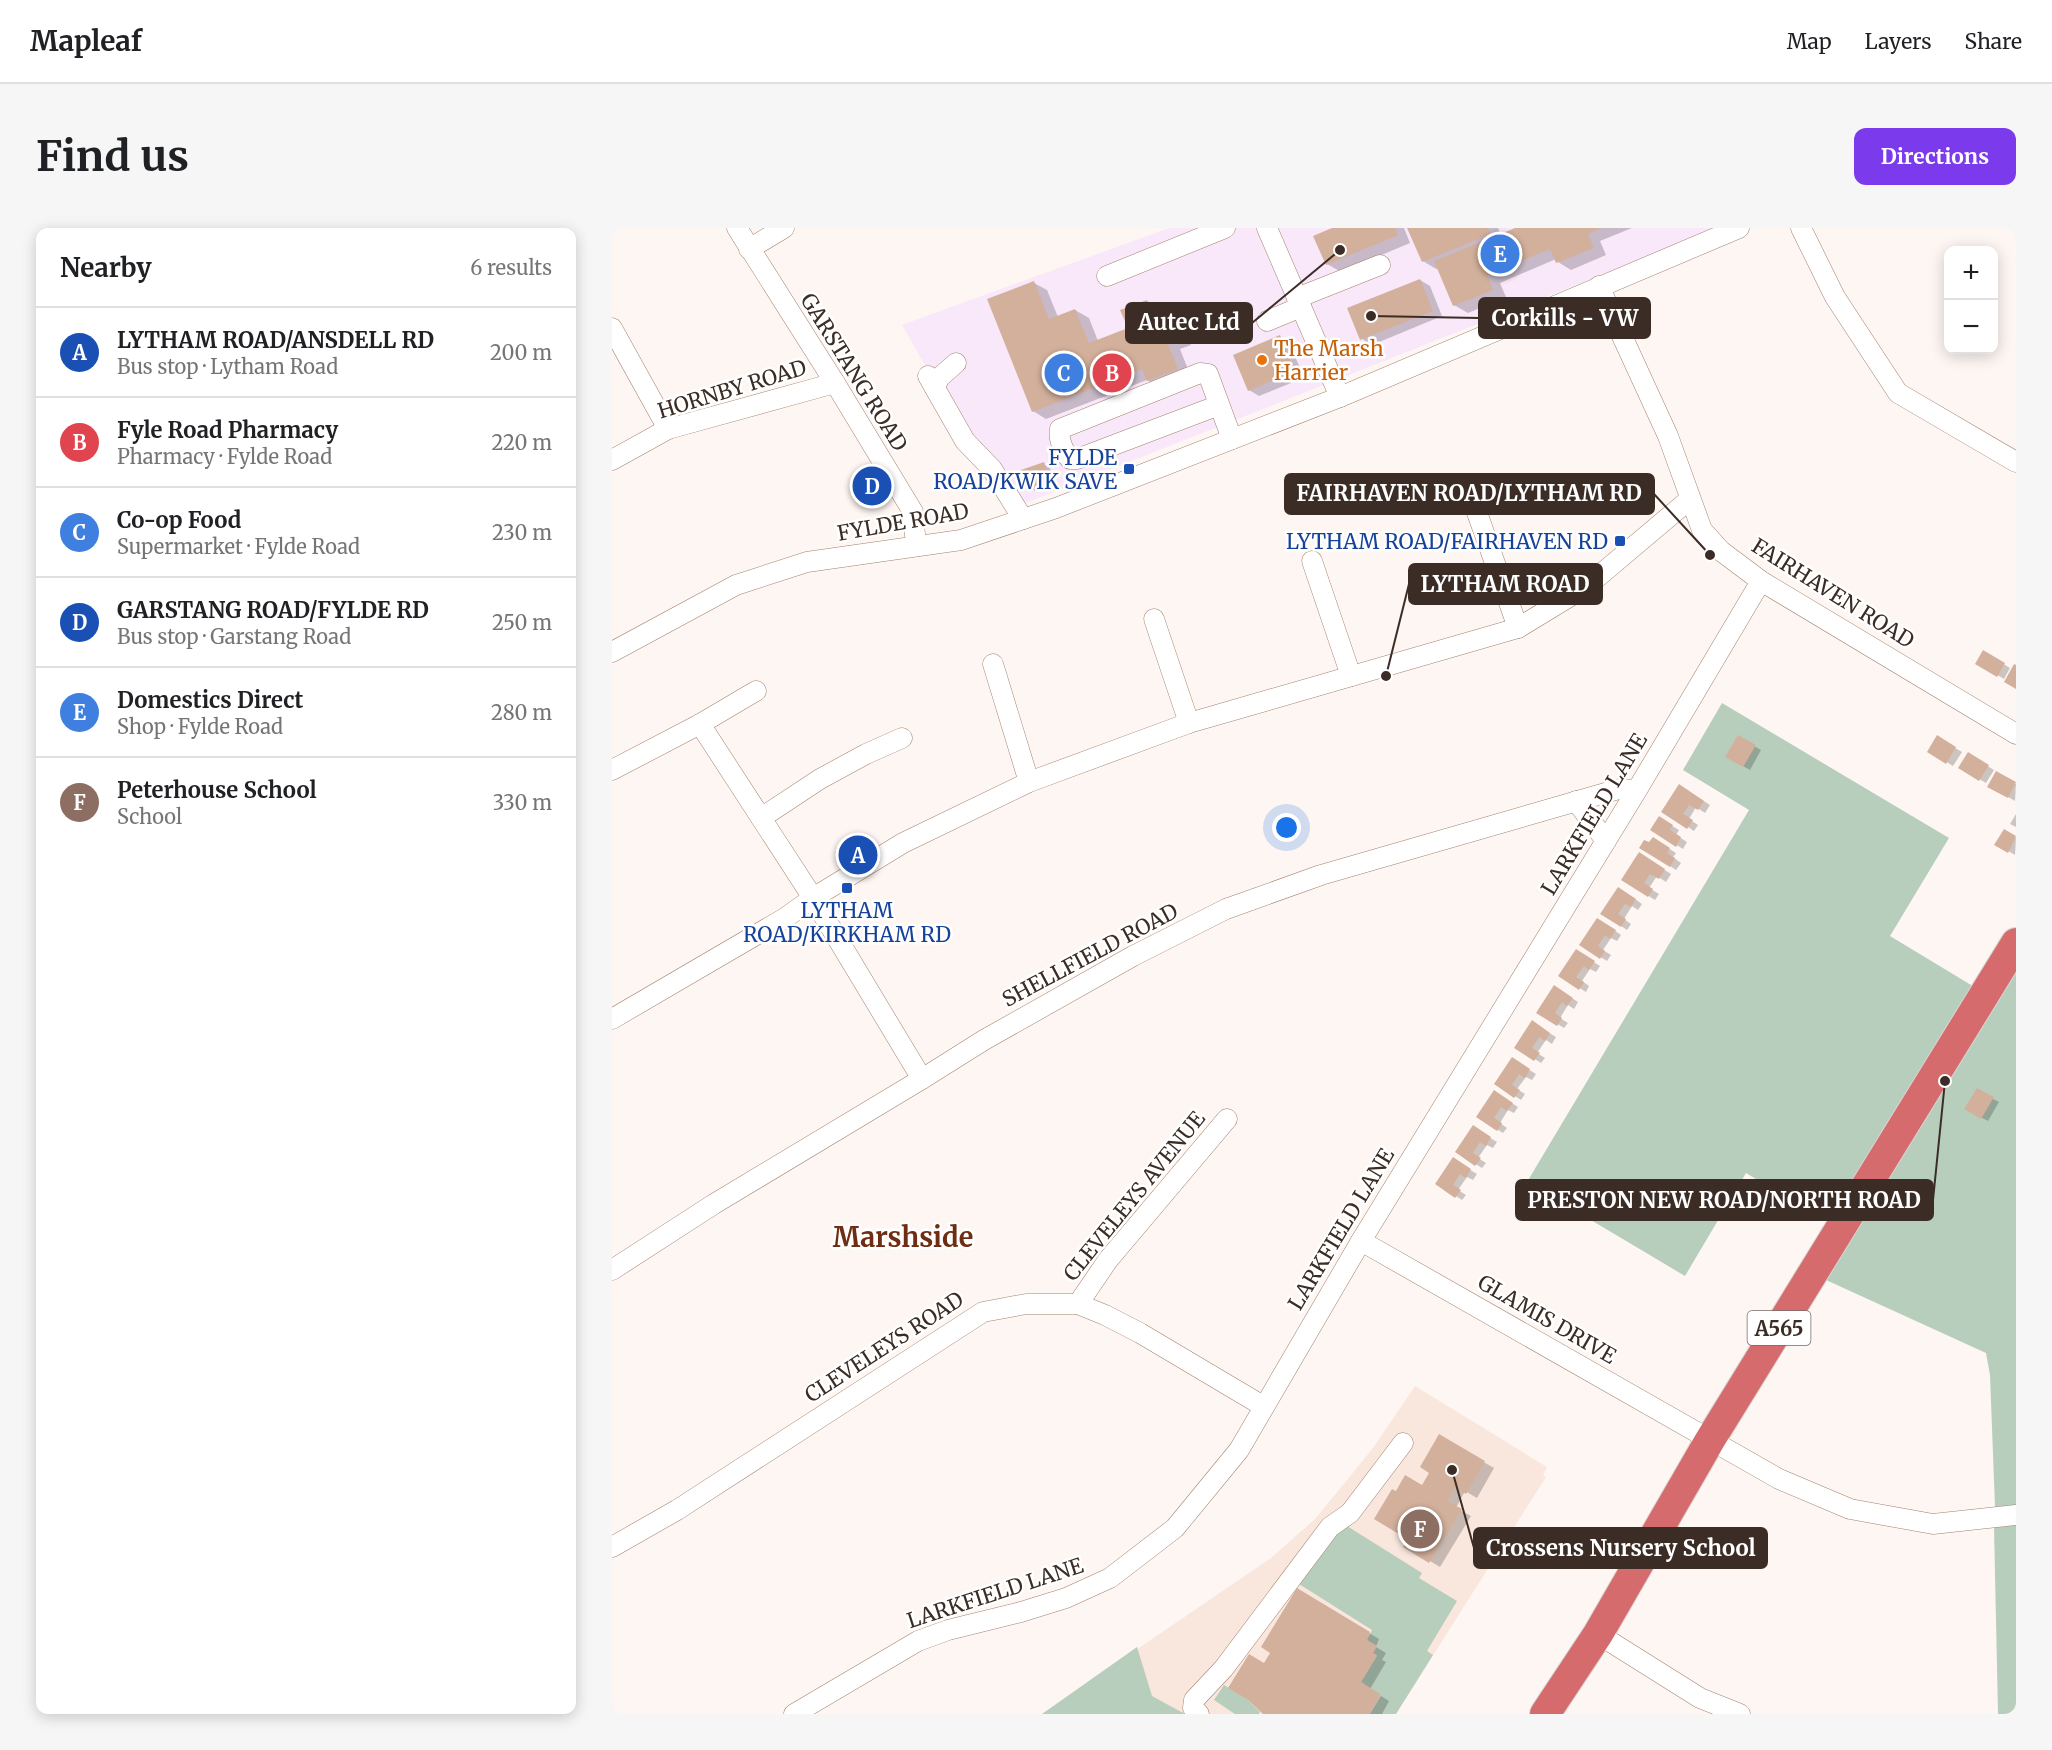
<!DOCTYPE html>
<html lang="en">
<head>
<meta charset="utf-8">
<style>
  :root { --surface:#fff; --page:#f6f6f6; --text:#202124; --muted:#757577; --line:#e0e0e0; --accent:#7c3aed }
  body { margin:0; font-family:Merriweather,serif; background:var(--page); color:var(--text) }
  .controls { position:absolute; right:18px; top:18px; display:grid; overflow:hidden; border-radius:12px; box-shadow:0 3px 15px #0003 }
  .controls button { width:54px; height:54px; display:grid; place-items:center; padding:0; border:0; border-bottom:2px solid var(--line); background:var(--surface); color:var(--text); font:30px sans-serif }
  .you { position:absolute; left:675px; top:600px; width:21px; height:21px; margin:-15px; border:4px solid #fff; border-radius:50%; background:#1a73e8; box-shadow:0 0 0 9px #1a73e833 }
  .badge { display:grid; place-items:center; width:39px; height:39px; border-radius:50%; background:var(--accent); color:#fff; font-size:20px; font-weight:700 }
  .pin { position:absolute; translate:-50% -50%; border:3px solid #fff; box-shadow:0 2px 6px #0006 }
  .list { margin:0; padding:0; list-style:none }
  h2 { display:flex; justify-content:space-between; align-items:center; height:78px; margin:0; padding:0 24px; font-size:26px }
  h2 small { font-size:20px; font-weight:400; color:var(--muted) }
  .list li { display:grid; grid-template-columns:39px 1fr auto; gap:18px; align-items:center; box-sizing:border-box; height:90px; padding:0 24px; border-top:2px solid var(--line) }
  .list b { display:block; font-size:22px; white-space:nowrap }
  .list p { margin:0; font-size:20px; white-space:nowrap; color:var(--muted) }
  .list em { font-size:20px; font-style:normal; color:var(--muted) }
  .map { position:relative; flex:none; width:1404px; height:1486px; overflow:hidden; border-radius:12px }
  header { display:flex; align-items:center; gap:36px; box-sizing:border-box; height:84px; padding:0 30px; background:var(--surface); border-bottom:2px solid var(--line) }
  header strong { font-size:28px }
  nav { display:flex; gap:33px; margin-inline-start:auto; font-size:21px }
  .intro { display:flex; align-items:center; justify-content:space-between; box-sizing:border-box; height:144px; padding:0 36px }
  h1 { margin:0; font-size:42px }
  .button { padding:15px 27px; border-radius:12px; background:var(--accent); color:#fff; font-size:21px; font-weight:700 }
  main { display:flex; gap:36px; padding:0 36px }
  aside { flex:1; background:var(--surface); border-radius:12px; box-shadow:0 3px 15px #0003 }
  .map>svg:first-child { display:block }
  .commercial { fill:#f9e8f9 }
  .built { fill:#f9e7de }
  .green { fill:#b7cebc }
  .shadow { fill:#0003 }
  .building { fill:#d3b09c }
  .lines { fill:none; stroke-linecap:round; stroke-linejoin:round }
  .minor-casing { stroke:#a3826f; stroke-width:21 }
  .highway-casing { stroke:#d8d5d4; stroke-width:32 }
  .minor { stroke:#fff; stroke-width:20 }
  .highway { stroke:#d56b6c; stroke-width:30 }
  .food-dot { fill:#e8710a; stroke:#fff; stroke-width:2 }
  .transit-dot { fill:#1a4fb4; stroke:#fff; stroke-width:2 }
  .labels { text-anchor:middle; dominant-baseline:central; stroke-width:5; stroke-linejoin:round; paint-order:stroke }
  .shield { fill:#fff; stroke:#766c67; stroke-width:1.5 }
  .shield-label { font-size:20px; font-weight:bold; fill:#3b2d26 }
  .food-label { font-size:21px; fill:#c56008; stroke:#fff; text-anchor:start }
  .street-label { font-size:21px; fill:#3b2d26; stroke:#fff }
  .transit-label { font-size:21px; fill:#164399; stroke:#fff; text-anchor:end }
  .district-label { font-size:27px; font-weight:bold; fill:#6f2e13; stroke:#fff }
  .leader { fill:none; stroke:#3b2d26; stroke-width:2 }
  .callout-dot { fill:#3b2d26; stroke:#fff; stroke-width:2 }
  .callout { fill:#3b2d26; stroke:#3b2d26; stroke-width:2 }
  .callout-label { font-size:22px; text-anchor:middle; font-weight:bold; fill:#fff }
</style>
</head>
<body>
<header>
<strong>Mapleaf</strong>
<nav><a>Map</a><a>Layers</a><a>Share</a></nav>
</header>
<div class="intro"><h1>Find us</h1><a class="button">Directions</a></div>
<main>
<aside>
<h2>Nearby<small>6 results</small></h2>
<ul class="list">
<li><span class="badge" style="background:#1a4fb4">A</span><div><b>LYTHAM ROAD/ANSDELL RD</b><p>Bus stop · Lytham Road</p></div><em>200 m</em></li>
<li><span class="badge" style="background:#e0444e">B</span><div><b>Fyle Road Pharmacy</b><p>Pharmacy · Fylde Road</p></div><em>220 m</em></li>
<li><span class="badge" style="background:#3f7fe0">C</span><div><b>Co-op Food</b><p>Supermarket · Fylde Road</p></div><em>230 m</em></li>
<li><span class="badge" style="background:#1a4fb4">D</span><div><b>GARSTANG ROAD/FYLDE RD</b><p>Bus stop · Garstang Road</p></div><em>250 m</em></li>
<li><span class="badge" style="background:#3f7fe0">E</span><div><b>Domestics Direct</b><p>Shop · Fylde Road</p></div><em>280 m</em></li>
<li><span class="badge" style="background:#8d6e63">F</span><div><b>Peterhouse School</b><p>School</p></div><em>330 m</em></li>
</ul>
</aside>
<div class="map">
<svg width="1404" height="1486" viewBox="0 0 1404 1486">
  <rect width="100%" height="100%" fill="#fef6f2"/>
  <path class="commercial" d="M557,0h551l-712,282 -106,-185z"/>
  <path class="built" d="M803,1158l132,81 -4,8 3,2 -150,237h-354l229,-156 45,-40 57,-70z"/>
  <g class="green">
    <path d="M1110,475l227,135 -59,98 86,52 -142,238 -88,-53 -61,103 -158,-94 222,-372 -66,-40z"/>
    <path d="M1399,743l5,3v531l-21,2 -5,-132 -4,-22 -160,-73z"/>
    <path d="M727,1293l83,52 -3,5 38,23 -30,50 6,4 -37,59h-26l11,-18 -20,-14 16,-26 -4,-3 4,-7 -10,-6 5,-10 -73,-46z"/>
    <path d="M1404,1297v189h-18l-4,-187z"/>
    <path d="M525,1419l15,49 33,18h-143z"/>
    <path d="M612,1457l24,15 12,12 -1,2h-24l-21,-14z"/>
  </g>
  <g class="shadow">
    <path d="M724,0h68l6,15 -69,29 -14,-8z"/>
    <path d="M797,0h89l3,7 18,-7h113l-32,13 6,14 -35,15 -13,-8 -2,-3 -56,24 6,14 -38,16 -14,-8 -15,-37 -3,1 -13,-8z"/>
    <path d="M808,52l10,6 12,30 -70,29 -10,-6z"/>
    <path d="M422,55l13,7 11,27 17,-7 14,8 9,23 32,-12 17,-28 13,8 3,8 6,-2 13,8 9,22 -11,4 11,28 -30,11 -14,-8 -101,39 -13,-8z"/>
    <path d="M667,109l10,6 12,27 -14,5 4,8 -32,13 -10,-6z"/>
    <path d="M431,236l7,4 7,20 -6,1 -4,-2 -12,4 -6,-3z"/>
    <path d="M1372,424l26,16 -6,11 -27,-16z"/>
    <path d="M1126,509l23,13 -11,20 -23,-13z"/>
    <path d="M1326,510l24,14 -9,14 -24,-15z"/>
    <path d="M1356,526l26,16 -8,13 -26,-15z"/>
    <path d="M1385,545l19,11 -1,17 -26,-15z"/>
    <path d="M1073,561l25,16 -5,8 -9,-6 -7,12 9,6 -4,6 -31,-20z"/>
    <path d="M1404,586v13l-6,-3z"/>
    <path d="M1047,590l20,12 -3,5 11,7 -4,7 -31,-19z"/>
    <path d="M1392,603l12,7 -1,17 -19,-11z"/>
    <path d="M1041,611l23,14 -3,4 8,6 -5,7 -6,-4 -20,-22z"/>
    <path d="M1034,630l25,16 -5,8 -9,-6 -8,12 10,6 -4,6 -32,-20z"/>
    <path d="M1013,664l17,12 -4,6 -6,-4 -8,13 7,5 -4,6 -25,-17z"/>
    <path d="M992,695l17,12 -4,6 -6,-3 -8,12 8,5 -4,6 -26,-16z"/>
    <path d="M971,727l17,11 -4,6 -6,-3 -8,12 7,5 -3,6 -26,-16z"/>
    <path d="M949,763l17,11 -4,7 -6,-4 -8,13 8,5 -4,5 -26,-16z"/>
    <path d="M926,798l18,11 -4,7 -6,-4 -9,13 8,5 -4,5 -25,-16z"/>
    <path d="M906,835l18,11 -4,6 -6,-3 -9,12 8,5 -4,6 -25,-16z"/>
    <path d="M1365,862l22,12 -11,19 -22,-12z"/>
    <path d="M889,868l17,11 -4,6 -6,-3 -8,13 7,5 -4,5 -25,-16z"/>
    <path d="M867,903l18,11 -4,6 -6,-3 -9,13 8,5 -4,5 -25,-16z"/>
    <path d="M847,935l18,11 -4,6 -6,-3 -9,13 8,5 -4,5 -25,-16z"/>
    <path d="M828,1209l54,31 -17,30 -12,-7 -9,17 15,8 -31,51 -35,-21 4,-7 -13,-46 26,-6 9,-15z"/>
    <path d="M685,1362l82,49 -3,8 10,6 -4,7 4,2 -16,27 19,12 -7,13h-116l-5,-3 3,-47 8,-12z"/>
  </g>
  <g class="building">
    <path d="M720,0h63l3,7 -72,30 -13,-29z"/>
    <path d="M795,0h81l3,6 -69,28z"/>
    <path d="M903,0h86l-13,6 6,14 -38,15 -6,-14 -63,26 6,15 -40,16 -19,-45z"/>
    <path d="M808,51l13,32 -73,29 -13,-32z"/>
    <path d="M422,53l15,38 26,-10 14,34 39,-15 -8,-18 27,-10 8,19 14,-6 9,24 -11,5 11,27 -31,12 -5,-12 -110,43 -45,-113z"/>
    <path d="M668,107l12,29 -14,6 3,7 -33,14 -15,-36z"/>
    <path d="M432,234l7,22 -8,3 -1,-3 -15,5 -6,-19z"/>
    <path d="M1371,422l22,13 -8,14 -22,-13z"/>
    <path d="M1402,436l2,1v24l-12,-7z"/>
    <path d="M1126,507l18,10 -13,22 -18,-10z"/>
    <path d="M1325,507l19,12 -10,17 -19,-12z"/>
    <path d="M1356,524l21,13 -10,16 -21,-13z"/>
    <path d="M1384,543l20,11 -8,16 -21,-11z"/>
    <path d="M1067,556l25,17 -6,9 -9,-5 -6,9 10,6 -6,9 -26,-17z"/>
    <path d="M1047,588l14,9 -3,5 11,7 -5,10 -26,-17z"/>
    <path d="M1392,601l12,7 -8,17 -14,-8z"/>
    <path d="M1041,609l17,11 -3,5 8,5 -5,9 -31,-19 5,-8 5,2z"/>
    <path d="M1027,624l26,17 -6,10 -9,-5 -6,9 9,6 -5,8 -27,-17z"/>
    <path d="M1006,659l18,12 -5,8 -6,-3 -7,10 8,5 -5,8 -21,-13z"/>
    <path d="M985,690l19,12 -6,9 -5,-4 -7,11 7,5 -5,8 -21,-14z"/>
    <path d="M964,721l19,12 -6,9 -5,-4 -8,11 8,5 -5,8 -21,-14z"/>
    <path d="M942,757l19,13 -6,8 -5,-4 -7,11 7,5 -5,8 -21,-13z"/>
    <path d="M920,792l18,13 -5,8 -6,-4 -7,11 8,5 -6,8 -20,-13z"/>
    <path d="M900,829l18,12 -5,9 -6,-4 -7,11 8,5 -6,8 -20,-14z"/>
    <path d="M1365,860l17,9 -13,22 -17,-10z"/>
    <path d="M882,862l19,13 -6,8 -6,-4 -7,11 8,5 -5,8 -21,-14z"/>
    <path d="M861,897l18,12 -5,9 -6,-4 -7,11 8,5 -6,8 -20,-14z"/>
    <path d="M841,929l18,12 -5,9 -6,-4 -7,11 8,5 -6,8 -20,-14z"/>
    <path d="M827,1206l46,27 -19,33 -11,-7 -8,14 15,8 -33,54 -26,-16 4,-8 -33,-20 18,-30 4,2 9,-16 17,10 7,-12 -9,-6z"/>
    <path d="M685,1360l73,44 -3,8 10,6 -4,7 4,2 -16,27 19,12 -11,20h-106l-15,-14 -20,-12 21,-34 15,9 6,-10 -9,-6z"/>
  </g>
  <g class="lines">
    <g class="minor-casing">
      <g id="minor">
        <path d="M125,0l98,155 78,129 3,34"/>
        <path d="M655,0l73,169"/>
        <path d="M1189,0l34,69 63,96 118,69"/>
        <path d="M137,21l35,-21"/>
        <path d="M495,48l118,-48"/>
        <path d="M987,58l69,150 34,94 19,21 40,30 255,153"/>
        <path d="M685,70l83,-33"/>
        <path d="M655,93l34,-14"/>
        <path d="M0,100l56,101"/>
        <path d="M316,148l37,65 27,28 31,50"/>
        <path d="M323,160l4,-10 17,-15"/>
        <path d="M609,182l-7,-3 -137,52h-7c-7,-7 -12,-21 -10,-30l140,-56 8,1 24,65"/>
        <path d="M0,232l56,-31 167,-46"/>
        <path d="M863,279l43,121"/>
        <path d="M700,333l39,115"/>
        <path d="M542,391l35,104"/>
        <path d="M0,424l124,-67 71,-23 154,-22 95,-32 284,-111 399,-169"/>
        <path d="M381,436l36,118"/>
        <path d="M88,496l113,174 109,181"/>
        <path d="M0,542l88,-46 56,-33"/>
        <path d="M964,573l30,40"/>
        <path d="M149,590l59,-39 46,-25 36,-16"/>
        <path d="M0,791l173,-101 28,-20 90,-55 126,-61 160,-59 329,-95 69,-42 103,-87"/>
        <path d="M749,1013l418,238 71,30 83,15 83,-9"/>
        <path d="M0,1042l102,-66 208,-125 62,-39 149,-84 93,-47 95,-34 298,-86 18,1"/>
        <path d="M466,1076l30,-44 119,-141"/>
        <path d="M0,1319l65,-37 306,-198 43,-8h52l27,11 35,18 123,73"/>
        <path d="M986,1406l102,64 40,16"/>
        <path d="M182,1486l124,-73 30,-11 73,-18 45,-14 44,-20 65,-50 64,-78 122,-209 276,-451 124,-209"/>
        <path d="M587,1486l-6,-6 1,-8 30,-32 106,-141 20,-14 53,-70"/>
      </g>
    </g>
    <g class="highway-casing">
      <path id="highway" d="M933,1486l53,-80 112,-194 306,-497"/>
    </g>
    <use href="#minor" class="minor"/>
    <use href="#highway" class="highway"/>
  </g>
  <circle class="food-dot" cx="650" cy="132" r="6"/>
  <g class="transit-dot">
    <rect x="511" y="235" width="12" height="12" rx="3"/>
    <rect x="1002" y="307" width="12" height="12" rx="3"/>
    <rect x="229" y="654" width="12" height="12" rx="3"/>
  </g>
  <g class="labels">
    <rect class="shield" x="1135.5" y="1083" width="63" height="34" rx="4.5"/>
    <g class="shield-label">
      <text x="1167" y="1100">A565</text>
    </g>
    <g class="food-label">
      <text x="662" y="120">The Marsh<tspan x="662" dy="24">Harrier</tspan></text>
    </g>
    <g class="street-label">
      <text transform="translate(242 144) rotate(58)">GARSTANG ROAD</text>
      <text transform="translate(120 161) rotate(-17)">HORNBY ROAD</text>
      <text transform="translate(291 294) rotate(-10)">FYLDE ROAD</text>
      <text transform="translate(1221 365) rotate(32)">FAIRHAVEN ROAD</text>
      <text transform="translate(982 586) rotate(-59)">LARKFIELD LANE</text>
      <text transform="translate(478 727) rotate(-28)">SHELLFIELD ROAD</text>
      <text transform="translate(522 968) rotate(-51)">CLEVELEYS AVENUE</text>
      <text transform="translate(729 1001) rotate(-59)">LARKFIELD LANE</text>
      <text transform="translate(935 1091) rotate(30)">GLAMIS DRIVE</text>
      <text transform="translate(272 1119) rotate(-33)">CLEVELEYS ROAD</text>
      <text transform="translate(383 1365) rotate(-18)">LARKFIELD LANE</text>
    </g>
    <g class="transit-label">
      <text x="505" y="229">FYLDE<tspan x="505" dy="24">ROAD/KWIK SAVE</tspan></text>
      <text x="996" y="313">LYTHAM ROAD/FAIRHAVEN RD</text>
      <text x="235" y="682" text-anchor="middle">LYTHAM<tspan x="235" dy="24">ROAD/KIRKHAM RD</tspan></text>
    </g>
    <g class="district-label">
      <text x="291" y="1009">Marshside</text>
    </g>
  </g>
  <path class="leader" d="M759 88L867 90M728 22L640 95M1098 327L1042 266M774 448L797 356M1333 853L1321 972M840 1242L862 1320"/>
  <g class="callout-dot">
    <circle cx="759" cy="88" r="6"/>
    <circle cx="728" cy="22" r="6"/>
    <circle cx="1098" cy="327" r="6"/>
    <circle cx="774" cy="448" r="6"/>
    <circle cx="1333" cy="853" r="6"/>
    <circle cx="840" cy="1242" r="6"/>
  </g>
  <g class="callout">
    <rect x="867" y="70" width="171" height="40" rx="6"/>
    <rect x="514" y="75" width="126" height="40" rx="6"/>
    <rect x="673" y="246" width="369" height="40" rx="6"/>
    <rect x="797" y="336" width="193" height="40" rx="6"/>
    <rect x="904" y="952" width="417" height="40" rx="6"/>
    <rect x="862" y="1300" width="293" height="40" rx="6"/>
  </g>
  <g class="callout-label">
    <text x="953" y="98">Corkills - VW</text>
    <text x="577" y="102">Autec Ltd</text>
    <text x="857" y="273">FAIRHAVEN ROAD/LYTHAM RD</text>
    <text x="893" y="364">LYTHAM ROAD</text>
    <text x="1112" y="980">PRESTON NEW ROAD/NORTH ROAD</text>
    <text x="1009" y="1328">Crossens Nursery School</text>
  </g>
</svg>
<div class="controls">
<button>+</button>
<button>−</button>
</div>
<div class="you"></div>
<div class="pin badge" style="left:246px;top:627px;background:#1a4fb4">A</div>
<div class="pin badge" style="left:500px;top:145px;background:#e0444e">B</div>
<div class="pin badge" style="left:452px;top:145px;background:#3f7fe0">C</div>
<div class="pin badge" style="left:260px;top:258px;background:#1a4fb4">D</div>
<div class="pin badge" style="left:888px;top:26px;background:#3f7fe0">E</div>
<div class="pin badge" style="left:808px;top:1301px;background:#8d6e63">F</div>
</div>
</main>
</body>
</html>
